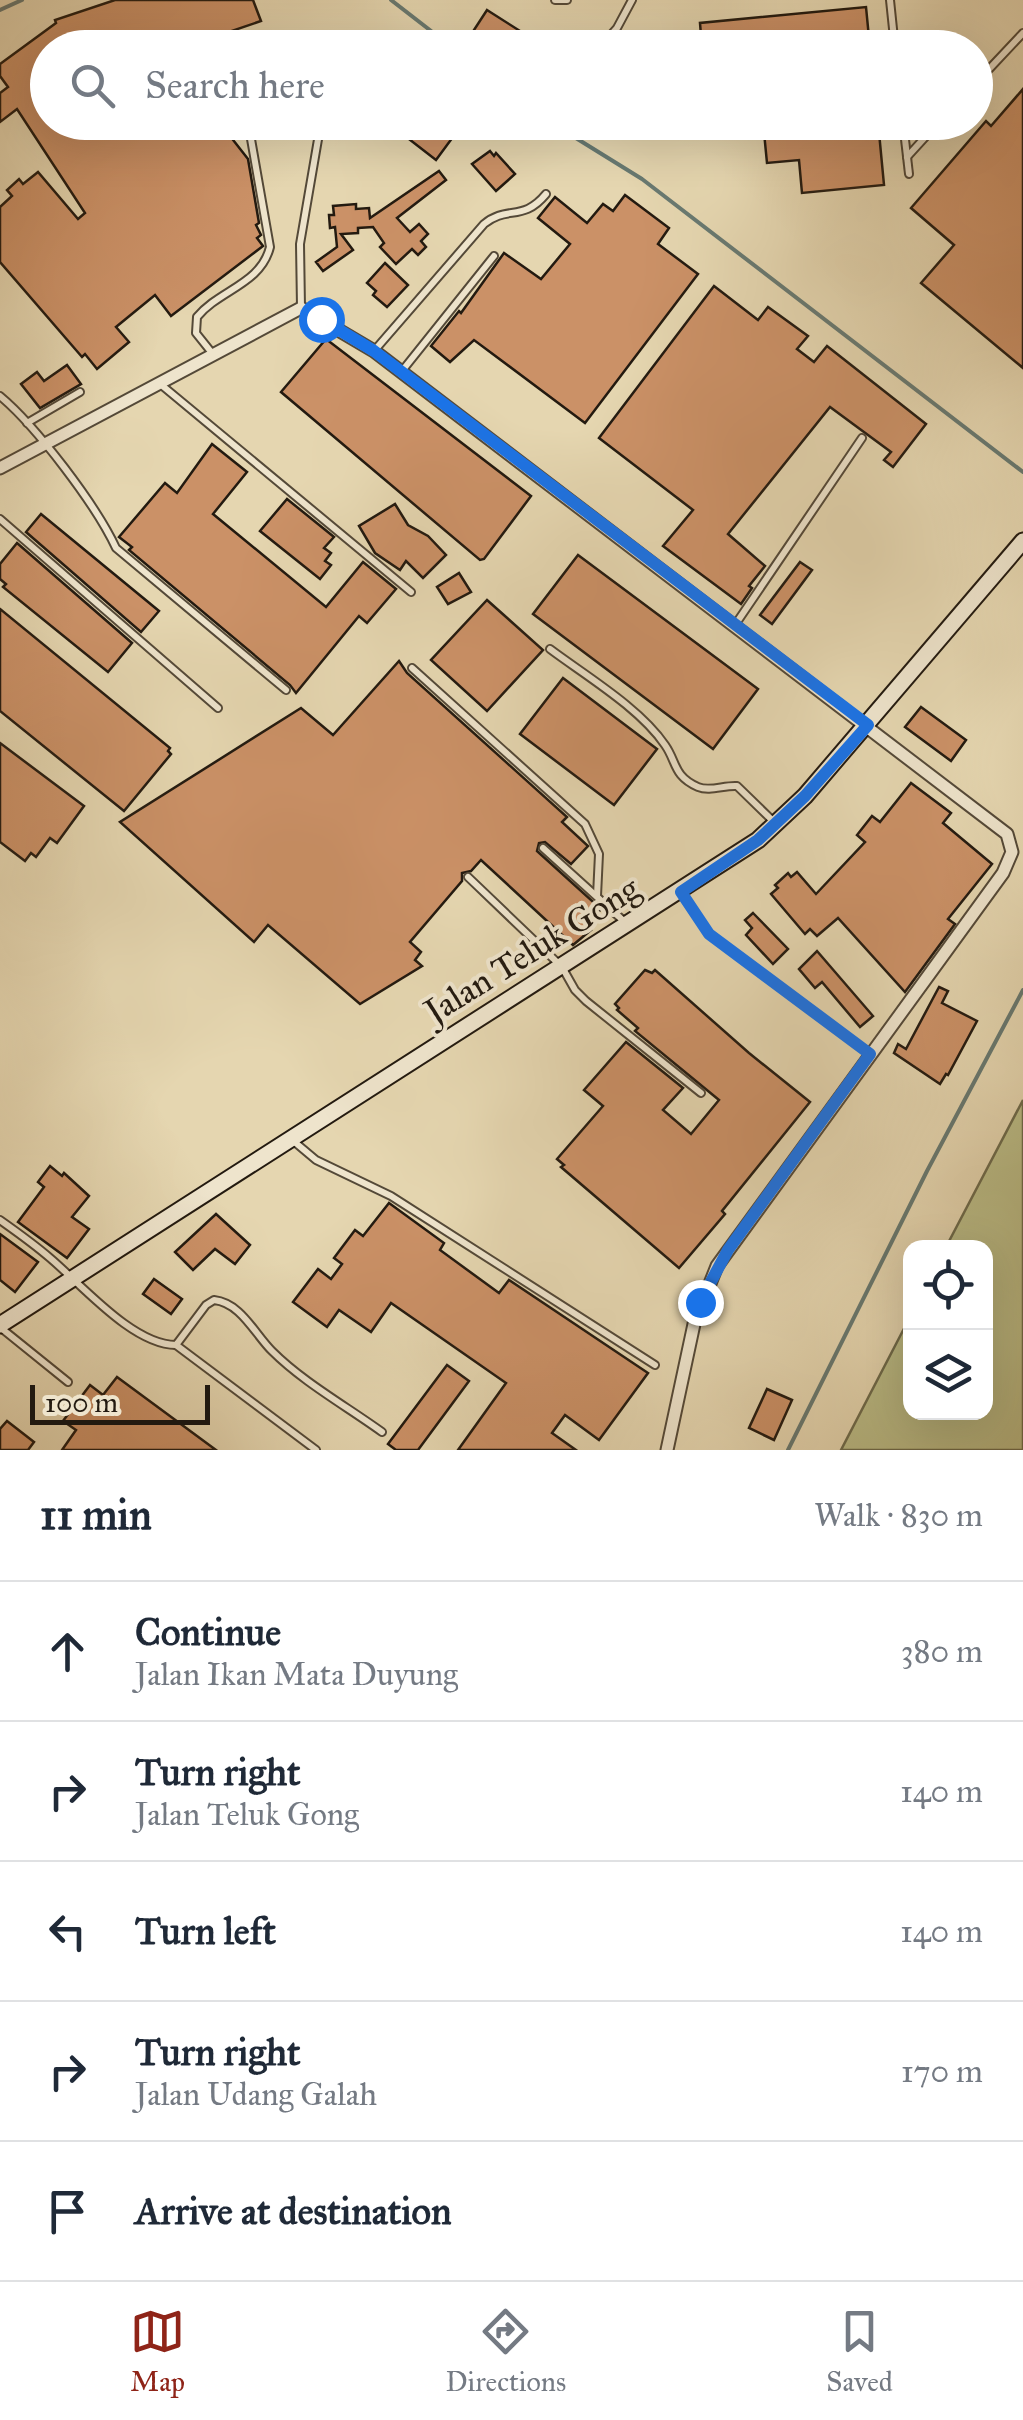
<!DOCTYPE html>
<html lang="en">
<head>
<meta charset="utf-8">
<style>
  :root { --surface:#fff; --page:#f6f6f7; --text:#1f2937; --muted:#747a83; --line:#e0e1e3; --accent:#8f2418 }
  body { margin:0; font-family:"IM FELL Great Primer",serif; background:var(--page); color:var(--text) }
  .controls { position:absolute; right:30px; bottom:30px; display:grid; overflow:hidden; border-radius:20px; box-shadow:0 10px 40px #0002 }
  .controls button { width:90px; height:90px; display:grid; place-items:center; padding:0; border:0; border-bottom:2px solid var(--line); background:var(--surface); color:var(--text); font:50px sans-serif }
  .scale { position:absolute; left:30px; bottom:25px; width:180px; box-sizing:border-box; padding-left:10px; border:5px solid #231a10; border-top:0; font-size:28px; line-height:35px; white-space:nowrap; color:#231a10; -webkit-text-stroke:8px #eee4cc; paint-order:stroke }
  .stop { position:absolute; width:30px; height:30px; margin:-22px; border:8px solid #1a73e8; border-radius:50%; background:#fff }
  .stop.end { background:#1a73e8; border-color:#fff; box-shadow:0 2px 10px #0008 }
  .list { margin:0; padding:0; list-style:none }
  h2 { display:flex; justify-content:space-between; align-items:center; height:130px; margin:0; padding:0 40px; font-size:42px }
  h2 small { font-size:32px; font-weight:400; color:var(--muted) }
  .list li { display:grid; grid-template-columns:65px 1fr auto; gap:30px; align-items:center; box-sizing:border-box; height:140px; padding:0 40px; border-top:2px solid var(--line) }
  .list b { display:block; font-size:38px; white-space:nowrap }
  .list p { margin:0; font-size:32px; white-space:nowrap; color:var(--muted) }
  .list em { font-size:32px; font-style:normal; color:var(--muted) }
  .icon { flex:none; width:55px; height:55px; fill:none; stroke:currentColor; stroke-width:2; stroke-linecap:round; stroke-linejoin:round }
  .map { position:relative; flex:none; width:1023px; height:1450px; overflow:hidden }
  .search { position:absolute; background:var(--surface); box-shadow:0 10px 40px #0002; left:30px; right:30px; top:30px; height:110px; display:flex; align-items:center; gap:25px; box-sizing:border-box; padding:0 35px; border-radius:55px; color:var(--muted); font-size:38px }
  .sheet { height:830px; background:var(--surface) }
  nav { display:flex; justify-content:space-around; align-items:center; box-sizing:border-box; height:140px; border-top:2px solid var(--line); background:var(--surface); font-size:28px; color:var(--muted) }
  nav a { display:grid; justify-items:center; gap:5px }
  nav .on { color:var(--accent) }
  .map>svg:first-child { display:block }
  .green { fill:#babc87; stroke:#6e6b4c; stroke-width:2.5 }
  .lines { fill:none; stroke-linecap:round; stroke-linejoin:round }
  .stream { stroke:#687971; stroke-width:4 }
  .building { fill:#cb9167; stroke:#231a10; stroke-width:2.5 }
  .lane-casing { stroke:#544938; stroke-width:10 }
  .street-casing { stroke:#544938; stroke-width:15 }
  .secondary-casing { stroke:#231a10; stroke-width:19 }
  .lane { stroke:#eee4cc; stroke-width:6 }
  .street { stroke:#eee4cc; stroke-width:11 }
  .secondary { stroke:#eee4cc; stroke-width:15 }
  .route { stroke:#1a73e8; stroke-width:12 }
  .labels { text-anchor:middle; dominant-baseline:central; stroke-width:8; stroke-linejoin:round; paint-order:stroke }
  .street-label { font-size:35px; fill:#231a10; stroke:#eee4cc }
</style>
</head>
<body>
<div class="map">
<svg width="1023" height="1450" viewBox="0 0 1023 1450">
  <rect width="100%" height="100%" fill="#e5d6b0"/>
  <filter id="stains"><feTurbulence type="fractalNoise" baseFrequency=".002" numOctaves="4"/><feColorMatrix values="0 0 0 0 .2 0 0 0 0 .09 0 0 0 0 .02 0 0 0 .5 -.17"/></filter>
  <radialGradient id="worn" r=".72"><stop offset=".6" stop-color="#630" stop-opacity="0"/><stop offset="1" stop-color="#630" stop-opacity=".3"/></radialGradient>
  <path class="green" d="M1023,1100v350h-182l69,-133v95h76v-164l-40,-1z"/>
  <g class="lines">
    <g class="stream">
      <path d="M391,0l62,48"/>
      <path d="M0,10l22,-10"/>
      <path d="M550,122l92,57 381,293"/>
      <path d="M788,1450l139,-279 96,-181"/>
    </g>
  </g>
  <g class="building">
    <path d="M115,0h138l8,21 -56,19 3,8h-160v74h171l29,37 11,64 -3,2 5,10 -4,3 6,8 -92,70 -16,-21 -39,32 13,15 -32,27 -12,-15 -3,3 -82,-95v-55l12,-11 -5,-6 12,-11 4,5 15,-12 40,47 7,-6 -68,-104 -17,13v-29l8,-6 -8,-11v-12l56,-41 -1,-3z"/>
    <path d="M866,7l4,41h-168l-2,-25z"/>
    <path d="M487,10l33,21 26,17h-57l-19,-12z"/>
    <path d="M1023,89v279l-102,-85 33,-38 -43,-37 75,-87 5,5z"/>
    <path d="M387,122h77l-28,38z"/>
    <path d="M763,122h115l6,63 -82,8 -3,-33 -32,3z"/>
    <path d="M490,151l4,5 2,-3 19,21 -19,17 -24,-27z"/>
    <path d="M439,171l7,9 -49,38 13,14 9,-8 9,10 -7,7 5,6 -8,8 -6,-6 -16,15 -16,-17 4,-4 -11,-16 -15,1v5l-17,1 12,16 -30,21 -7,-9 21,-15 -2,-20 -5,1 -1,-13h5l-1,-9 23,-2v5l13,-1 1,10z"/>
    <path d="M625,195l44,33 -11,16 40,30 -113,149 -111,-83 -24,22 -19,-16 28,-35 2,2 43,-60 37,26 29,-35 -32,-26 17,-21 32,26 16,-19 10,7z"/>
    <path d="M385,263l23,22 -21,22 -14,-12 3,-4 -9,-8z"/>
    <path d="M714,286l44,34 10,-13 40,29 -11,13 17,13 13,-16 99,78 -33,43 -9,-7 7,-8 -61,-45 -102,127 37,32 -16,20 3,2 -11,16 -78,-58 30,-36 -94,-72z"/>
    <path d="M326,339l205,157 -47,63 -4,1 -199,-168z"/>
    <path d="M67,365l14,19 -41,24 -19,-24 16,-12 7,9z"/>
    <path d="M212,444l35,28 -34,42 113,93 37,-45 33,27 -29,34 -8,-7 -63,77 -6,-8 -161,-135 3,-3 -13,-10 46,-54 12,10z"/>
    <path d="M287,499l47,38 -10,11 7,5 -6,8 6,4 -11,14 -60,-48z"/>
    <path d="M395,504l13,21 20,11 18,19 -23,23 -17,-17 -6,9 -25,-17 -16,-27z"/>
    <path d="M41,514l118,97 -18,21 -115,-100z"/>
    <path d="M17,543l115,100 -24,29 -105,-85 3,-3 -6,-5v-15z"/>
    <path d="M578,555l180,134 -45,60 -180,-135z"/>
    <path d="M800,562l12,8 -40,54 -12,-9z"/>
    <path d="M459,573l12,19 -23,12 -11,-17z"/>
    <path d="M487,600l56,50 -56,61 -56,-51z"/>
    <path d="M0,609l170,139 -2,3 3,3 -47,57 -124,-100z"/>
    <path d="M399,661l8,12 160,144 -5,5 26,24 -17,18 -26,-22 -6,1 -2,8 64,58 -15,17 5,4 -18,15 -92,-85 -10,11 -9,2v8l-52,61 11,10 -6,8 7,6 -62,38 -92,-79 -14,17 -134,-120 181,-114 32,27z"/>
    <path d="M563,678l94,71 -43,56 -94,-71z"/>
    <path d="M921,707l45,33 -15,21 -46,-34z"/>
    <path d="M0,743l84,63 -27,37 -7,-5 -14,19 -5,-4 -6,8 -25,-19z"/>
    <path d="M911,783l40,30 -8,10 49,41 -44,55 7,5 -50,68 -67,-74 -21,18 -7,-7 -5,5 -34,-40 7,-6 -3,-3 13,-12 3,4 6,-5 19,22 49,-52 -8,-7 15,-19 8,6z"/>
    <path d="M753,913l35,36 -15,15 -27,-29 6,-7 -7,-8z"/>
    <path d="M817,951l56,65 -13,11 -38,-45 -7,6 -16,-19z"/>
    <path d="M645,970l7,3 3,-3 94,83 61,49 -88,109 3,3 -46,54 -118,-101 3,-2 -7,-6 46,-53 -19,-16 42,-48 57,46 -20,22 28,24 28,-34 -84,-69 3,-3 -21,-18 2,-2 -4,-4z"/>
    <path d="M939,987l9,4 -6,12 35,18 -29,54 -2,-1 -6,10 -46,-31 4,-9 8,5z"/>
    <path d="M50,1166l12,10 2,-3 25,23 -17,21 17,12 -22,29 -49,-36 26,-35 -6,-5z"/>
    <path d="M389,1203l55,40 -4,7 59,43 10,-13 139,93 -49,67 -34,-25 -13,18 24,17h-118l48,-67 -115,-80 -20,29 -32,-22 -12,17 -34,-25 25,-33 13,10 11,-15 -8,-6 21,-28 8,6z"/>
    <path d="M216,1214l34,31 -15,19 -20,-15 -22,21 -18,-18z"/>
    <path d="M0,1234l38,28 -23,30 -15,-12z"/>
    <path d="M154,1279l28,20 -11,15 -28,-20z"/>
    <path d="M447,1365l22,16 -51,69h-22l-8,-6z"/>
    <path d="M117,1377l99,73h-154l14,-20 -13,-9 27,-36 13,10z"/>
    <path d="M767,1389l25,11 -18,40 -25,-12z"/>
    <path d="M7,1421l27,21 -6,8h-28v-21z"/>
  </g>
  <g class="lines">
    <g class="lane-casing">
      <g id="lane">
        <path d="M555,0h12"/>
        <path d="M890,0l5,48"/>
        <path d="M231,43l1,5"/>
        <path d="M599,48l18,-20 15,-28"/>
        <path d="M976,83l47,-50"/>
        <path d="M903,122l6,52"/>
        <path d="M907,157l32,-35"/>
        <path d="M301,307l-1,-63 21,-122"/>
        <path d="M374,351l110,-127c23,-19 39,-2 62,-30"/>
        <path d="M212,353l-16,-20 1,-16c22,-27 64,-33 73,-70l-22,-125"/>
        <path d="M402,371l92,-115"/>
        <path d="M159,383l252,209"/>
        <path d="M0,396c36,30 96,109 116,152l170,142"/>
        <path d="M27,423l53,-31"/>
        <path d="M0,519l218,189"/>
        <path d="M735,625l127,-187"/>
        <path d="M550,649c36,27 90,59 115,96 12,17 8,31 33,42 12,5 26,-2 39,-1l38,37"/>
        <path d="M412,668l173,156 14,30 -2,42"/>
        <path d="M543,848l84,76"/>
        <path d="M468,877l94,90 13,23 11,11 115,92"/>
        <path d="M681,893l28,41 161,120"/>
        <path d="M291,1139l25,21 75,36 264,169"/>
        <path d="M0,1220c17,12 34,24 50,38 32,27 83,87 126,87l30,-40 8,-5c27,3 40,33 58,51 31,31 74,55 110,81"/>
        <path d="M1,1328l67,54"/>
        <path d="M176,1345l140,105"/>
      </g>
    </g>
    <g class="street-casing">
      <path id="street" d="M0,468l301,-160 73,43 633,483 5,18 -9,21 -286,393 -23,58 -27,126"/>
    </g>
    <g class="secondary-casing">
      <path id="secondary" d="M0,1325l758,-485 47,-44 218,-255"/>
    </g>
    <use href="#lane" class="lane"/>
    <use href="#street" class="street"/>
    <use href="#secondary" class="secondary"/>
  </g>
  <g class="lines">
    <path class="route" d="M321,319l53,32 494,374 -63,71 -47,44 -77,52 28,42 161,120 -142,196 -28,52"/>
  </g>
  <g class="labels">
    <g class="street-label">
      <text transform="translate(532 950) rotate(-32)">Jalan Teluk Gong</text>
    </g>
  </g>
  <rect width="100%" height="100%" filter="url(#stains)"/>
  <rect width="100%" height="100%" fill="url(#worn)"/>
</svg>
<div class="controls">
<button><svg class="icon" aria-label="locate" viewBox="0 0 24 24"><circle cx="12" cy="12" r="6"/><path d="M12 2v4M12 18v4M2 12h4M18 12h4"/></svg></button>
<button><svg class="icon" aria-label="layers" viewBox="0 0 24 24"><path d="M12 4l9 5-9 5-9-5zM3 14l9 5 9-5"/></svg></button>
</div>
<div class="scale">100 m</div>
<div class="stop" style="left:321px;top:319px"></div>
<div class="stop end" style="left:700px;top:1302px"></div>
<div class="search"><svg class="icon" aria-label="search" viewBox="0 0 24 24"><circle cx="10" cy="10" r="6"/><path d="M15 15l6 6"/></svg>Search here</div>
</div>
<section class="sheet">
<h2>11 min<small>Walk · 830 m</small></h2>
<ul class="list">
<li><svg class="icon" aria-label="ahead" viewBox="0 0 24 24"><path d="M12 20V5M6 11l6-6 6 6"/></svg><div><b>Continue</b><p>Jalan Ikan Mata Duyung</p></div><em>380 m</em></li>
<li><svg class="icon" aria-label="right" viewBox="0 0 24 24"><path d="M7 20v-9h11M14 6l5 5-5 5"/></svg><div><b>Turn right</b><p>Jalan Teluk Gong</p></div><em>140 m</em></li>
<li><svg class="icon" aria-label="left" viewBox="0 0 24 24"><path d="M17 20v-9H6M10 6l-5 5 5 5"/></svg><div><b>Turn left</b></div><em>140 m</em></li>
<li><svg class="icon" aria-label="right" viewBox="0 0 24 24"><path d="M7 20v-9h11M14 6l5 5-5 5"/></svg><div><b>Turn right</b><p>Jalan Udang Galah</p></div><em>170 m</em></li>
<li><svg class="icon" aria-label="arrive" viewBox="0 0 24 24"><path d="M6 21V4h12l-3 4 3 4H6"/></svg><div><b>Arrive at destination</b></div></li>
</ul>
</section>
<nav>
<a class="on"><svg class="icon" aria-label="map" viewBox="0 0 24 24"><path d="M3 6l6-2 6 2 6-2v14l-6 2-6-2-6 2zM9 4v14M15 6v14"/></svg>Map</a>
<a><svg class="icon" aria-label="directions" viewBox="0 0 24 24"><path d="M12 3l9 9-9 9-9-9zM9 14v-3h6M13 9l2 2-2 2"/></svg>Directions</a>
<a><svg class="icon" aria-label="saved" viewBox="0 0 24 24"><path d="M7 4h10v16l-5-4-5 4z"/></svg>Saved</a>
</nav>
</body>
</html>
